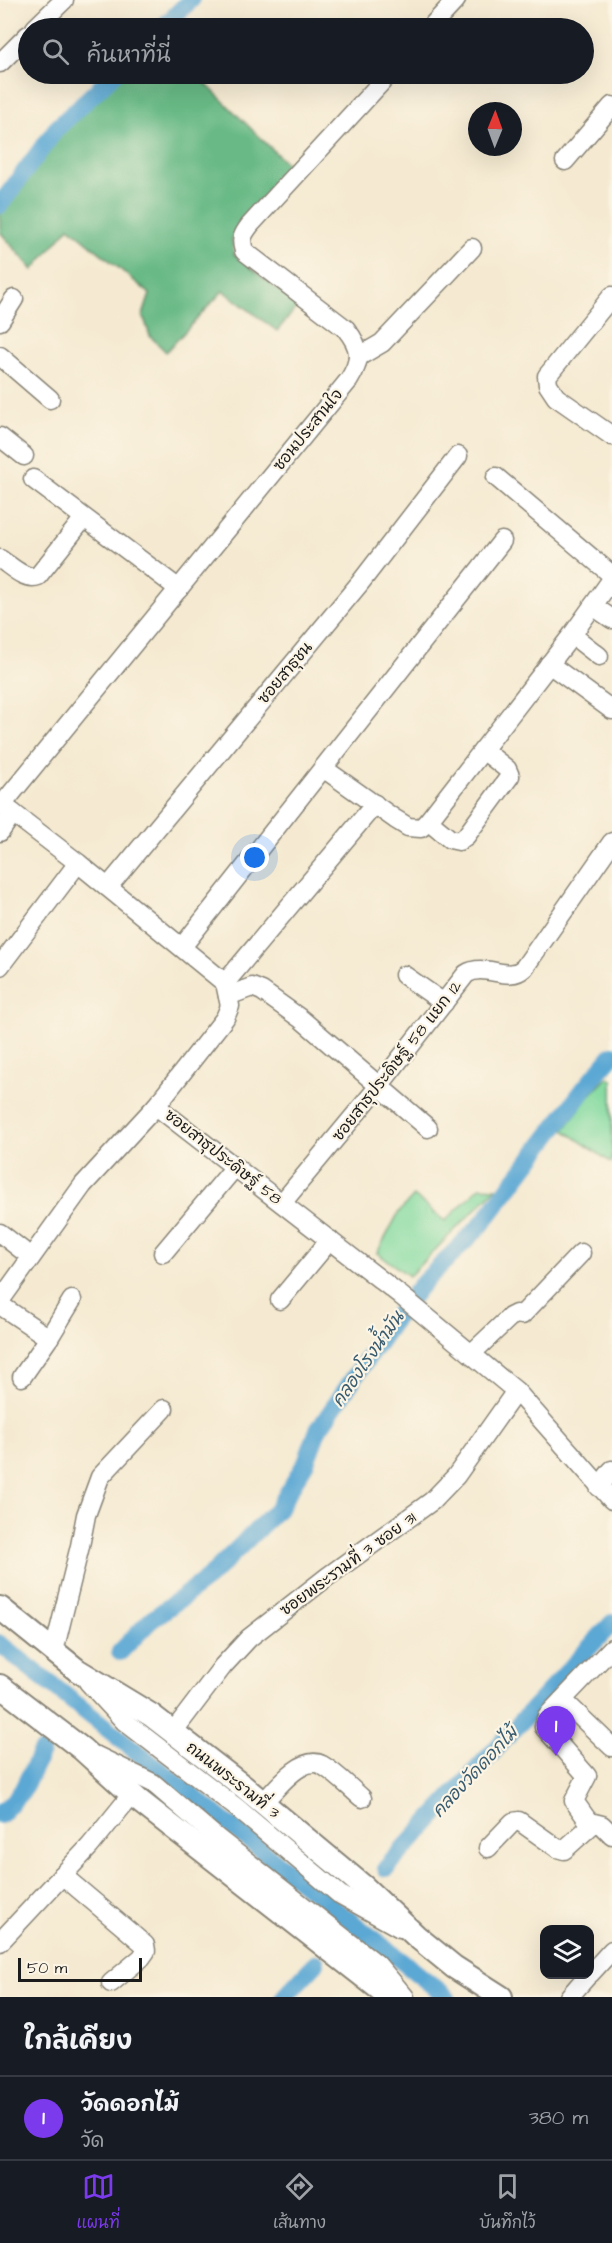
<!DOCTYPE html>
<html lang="th">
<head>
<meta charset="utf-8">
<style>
  :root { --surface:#171b24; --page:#20242c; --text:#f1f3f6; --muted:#9ea1a6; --line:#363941; --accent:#7c3aed }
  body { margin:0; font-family:"Architects Daughter","Playpen Sans Thai",sans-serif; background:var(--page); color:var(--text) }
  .controls { position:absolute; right:18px; bottom:18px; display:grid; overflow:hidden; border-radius:12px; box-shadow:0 6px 24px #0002 }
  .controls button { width:54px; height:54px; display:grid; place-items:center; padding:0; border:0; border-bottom:2px solid var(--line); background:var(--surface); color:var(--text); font:30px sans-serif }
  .compass { position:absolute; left:468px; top:102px; width:54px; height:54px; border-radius:50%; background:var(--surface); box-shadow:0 6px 24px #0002; rotate:1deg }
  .scale { position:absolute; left:18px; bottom:15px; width:124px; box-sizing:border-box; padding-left:6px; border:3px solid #1c1c1c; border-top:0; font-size:16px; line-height:21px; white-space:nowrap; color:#1c1c1c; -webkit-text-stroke:4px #fcf5e5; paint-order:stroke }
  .you { position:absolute; left:255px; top:858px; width:21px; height:21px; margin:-15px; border:4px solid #fff; border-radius:50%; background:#1a73e8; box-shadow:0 0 0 9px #1a73e833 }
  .badge { display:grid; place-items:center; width:39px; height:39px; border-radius:50%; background:var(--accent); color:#fff; font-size:20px; font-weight:700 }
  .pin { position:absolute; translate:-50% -50px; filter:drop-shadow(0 2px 3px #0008) }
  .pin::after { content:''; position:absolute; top:32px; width:21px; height:18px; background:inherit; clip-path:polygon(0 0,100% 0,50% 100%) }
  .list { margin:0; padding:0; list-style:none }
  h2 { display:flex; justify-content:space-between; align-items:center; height:78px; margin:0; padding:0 24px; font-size:26px }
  h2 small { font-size:20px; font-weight:400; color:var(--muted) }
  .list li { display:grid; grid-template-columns:39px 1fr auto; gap:18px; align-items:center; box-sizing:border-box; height:84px; padding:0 24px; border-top:2px solid var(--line) }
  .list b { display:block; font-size:22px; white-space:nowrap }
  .list p { margin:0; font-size:20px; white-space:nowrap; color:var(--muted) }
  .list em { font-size:20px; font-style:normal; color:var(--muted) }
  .icon { flex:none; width:33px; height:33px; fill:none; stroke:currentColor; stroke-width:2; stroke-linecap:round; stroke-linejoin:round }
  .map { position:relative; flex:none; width:612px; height:1997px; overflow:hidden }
  .search { position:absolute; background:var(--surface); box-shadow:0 6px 24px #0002; left:18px; right:18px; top:18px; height:66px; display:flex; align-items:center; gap:15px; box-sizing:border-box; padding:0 21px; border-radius:33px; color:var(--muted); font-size:22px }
  .sheet { height:162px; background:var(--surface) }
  nav { display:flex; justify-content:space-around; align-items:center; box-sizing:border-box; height:84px; border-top:2px solid var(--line); background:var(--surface); font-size:16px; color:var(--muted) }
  nav a { display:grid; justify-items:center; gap:3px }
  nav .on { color:var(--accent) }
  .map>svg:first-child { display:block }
  .green { fill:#80d99e; stroke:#4e7a5d; stroke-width:1.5 }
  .forest { fill:#68b985; stroke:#426a50; stroke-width:1.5 }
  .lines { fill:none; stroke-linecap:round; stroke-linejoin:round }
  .canal { stroke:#5ba8d4; stroke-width:18 }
  .minor-casing { stroke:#888376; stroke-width:21 }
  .major-casing { stroke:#888376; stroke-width:26 }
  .minor { stroke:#fff; stroke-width:18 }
  .major { stroke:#fff; stroke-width:22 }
  .labels { text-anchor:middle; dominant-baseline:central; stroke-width:4.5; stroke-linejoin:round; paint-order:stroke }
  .street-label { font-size:16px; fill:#1c1c1c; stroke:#fcf5e5 }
  .water-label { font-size:18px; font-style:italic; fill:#385b6f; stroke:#fcf5e5 }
</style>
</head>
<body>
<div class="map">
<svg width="612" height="1997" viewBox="0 0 612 1997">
  <rect width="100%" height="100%" fill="#fcf5e5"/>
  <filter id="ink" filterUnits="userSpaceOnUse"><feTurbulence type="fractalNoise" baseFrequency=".0167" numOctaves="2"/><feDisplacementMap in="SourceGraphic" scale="12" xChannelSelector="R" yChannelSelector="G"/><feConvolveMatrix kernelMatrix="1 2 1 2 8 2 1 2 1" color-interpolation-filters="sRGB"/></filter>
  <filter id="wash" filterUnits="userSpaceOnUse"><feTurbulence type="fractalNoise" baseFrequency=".008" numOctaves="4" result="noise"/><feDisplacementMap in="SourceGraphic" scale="24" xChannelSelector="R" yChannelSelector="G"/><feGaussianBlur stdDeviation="1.35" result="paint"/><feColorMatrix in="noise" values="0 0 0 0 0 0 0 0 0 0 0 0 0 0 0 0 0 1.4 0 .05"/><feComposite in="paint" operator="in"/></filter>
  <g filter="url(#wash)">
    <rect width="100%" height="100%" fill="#f5ead1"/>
    <g class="green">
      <path d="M608,1077l4,3v83l-48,-33 24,-33z"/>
      <path d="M480,1187l17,1 -88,88 -32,-23 22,-41 15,-16 31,25z"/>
    </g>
    <path class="forest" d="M119,74h77l95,94 -59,70 2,16 64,52 -21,25 -54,-40 -57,61 -16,-16 -7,-21 7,-21 -81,-67 -36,43 -33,-38v-21l66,-88z"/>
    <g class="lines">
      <g class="canal">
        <path d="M162,28l29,-28"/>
        <path d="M0,205l56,-76 58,-55"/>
        <path d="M0,1644l447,353"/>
        <path d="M120,1652l30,-31 58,-43 70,-69 28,-47 12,-32 80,-116 25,-31 58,-58 103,-136 28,-34"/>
        <path d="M0,1815l22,-24 19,-39"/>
        <path d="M386,1868l226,-245"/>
        <path d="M284,1997l32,-34"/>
      </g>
    </g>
  </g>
  <g filter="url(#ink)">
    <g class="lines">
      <g class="minor-casing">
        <g id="minor">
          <path d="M35,28l29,-28"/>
          <path d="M430,28l26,-28"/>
          <path d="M0,63l28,-28"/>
          <path d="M565,161l47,-55"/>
          <path d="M612,296l-65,80 1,9 8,12 56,39"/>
          <path d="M0,321l14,-22"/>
          <path d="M0,356l50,43"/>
          <path d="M358,357l24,-14 90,-95"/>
          <path d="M0,437l24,19"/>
          <path d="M496,477l116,98"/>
          <path d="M33,479l146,110"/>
          <path d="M0,559c11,7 25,22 38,17l46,-58"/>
          <path d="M593,606l19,13"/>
          <path d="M572,635l27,21"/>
          <path d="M549,664l63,46"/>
          <path d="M323,768l72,51 13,8 13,1 7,-7 144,-186 40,-56"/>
          <path d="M0,803l78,60 147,120 5,23 -5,12 -69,88 243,188 117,97 96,109"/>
          <path d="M2,805l347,-425c13,-21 12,-32 -3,-51l-102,-78c-4,-12 -1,-17 6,-26l139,-151"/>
          <path d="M428,821l22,18 9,2 7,-5 44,-60 -3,-7 -24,-19"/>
          <path d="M0,832l13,-19"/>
          <path d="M108,887l252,-304 98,-127"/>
          <path d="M182,947l320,-406"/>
          <path d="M0,966l78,-103"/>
          <path d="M404,975l40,28"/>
          <path d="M225,983l150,-179"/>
          <path d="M228,996l24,-9 10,4 39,28 127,109"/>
          <path d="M282,1203l97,-117 87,-112c19,-12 42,9 58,-6l88,-126"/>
          <path d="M0,1233l31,24"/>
          <path d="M163,1253l72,-86"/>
          <path d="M280,1300l50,-60"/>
          <path d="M0,1301l83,-116 73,-79"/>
          <path d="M0,1305l49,33 23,-38"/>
          <path d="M472,1353l38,-36 6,-3 6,1 59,-62"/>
          <path d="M22,1377l27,-39"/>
          <path d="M599,1487l13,-17"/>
          <path d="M54,1651l26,-105 6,-31 14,-38 64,-68"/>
          <path d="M88,1682l36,39 113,87 102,86 61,34"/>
          <path d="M563,1700l49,47"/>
          <path d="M173,1732l50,-66 26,-28 78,-61 105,-76 24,-25 60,-85"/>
          <path d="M97,1756l56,27 63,54 161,127 28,33"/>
          <path d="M263,1803c12,-13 39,-49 59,-38 14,8 27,22 40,33"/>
          <path d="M591,1825l-17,-24 13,-25 -43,-49 3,-11 65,-68"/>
          <path d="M488,1848l25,-26 6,-1 38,27 7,2 30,-27 8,2 10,10"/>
          <path d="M62,1875l83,70 1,6 -5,7 -30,25"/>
          <path d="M0,1942l90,-96 42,-52"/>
          <path d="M590,1974l22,-24"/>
          <path d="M569,1997l20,-23"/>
        </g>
      </g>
      <g class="major-casing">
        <g id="major">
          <path d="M0,1608l77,62 74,45 93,72 120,100 52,49 38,31 47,30"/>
          <path d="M0,1686l82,63 56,51 252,197"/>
        </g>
      </g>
      <use href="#minor" class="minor"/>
      <use href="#major" class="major"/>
    </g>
  </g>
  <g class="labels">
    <g class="street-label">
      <text transform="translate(308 430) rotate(-51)">ซอนประสานใจ</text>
      <text transform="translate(285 673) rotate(-50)">ซอยสาธุชน</text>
      <text transform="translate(397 1061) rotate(-52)">ซอยสาธุประดิษฐ์ 58 แยก 12</text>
      <text transform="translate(223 1157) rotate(38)">ซอยสาธุประดิษฐ์ 58</text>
      <text transform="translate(348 1564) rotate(-36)">ซอยพระรามที่ 3 ซอย 31</text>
      <text transform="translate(233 1780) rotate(38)">ถนนพระรามที่ 3</text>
    </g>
    <g class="water-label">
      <text transform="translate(368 1359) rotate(-55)">คลองโรงน้ำมัน</text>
      <text transform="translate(475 1772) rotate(-47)">คลองวัดดอกไม้</text>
    </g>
  </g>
</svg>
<div class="controls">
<button><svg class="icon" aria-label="layers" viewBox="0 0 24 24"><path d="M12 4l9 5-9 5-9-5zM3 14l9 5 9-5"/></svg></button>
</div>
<svg class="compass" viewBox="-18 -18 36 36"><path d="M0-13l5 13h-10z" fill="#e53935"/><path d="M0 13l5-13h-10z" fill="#9ea1a6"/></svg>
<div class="scale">50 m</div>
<div class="you"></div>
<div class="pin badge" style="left:556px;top:1756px">1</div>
<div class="search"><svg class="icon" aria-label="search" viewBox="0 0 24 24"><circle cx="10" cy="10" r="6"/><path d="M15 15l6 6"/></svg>ค้นหาที่นี่</div>
</div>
<section class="sheet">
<h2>ใกล้เคียง<small></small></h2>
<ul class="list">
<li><span class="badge">1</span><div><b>วัดดอกไม้</b><p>วัด</p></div><em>380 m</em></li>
</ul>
</section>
<nav>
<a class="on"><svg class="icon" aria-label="map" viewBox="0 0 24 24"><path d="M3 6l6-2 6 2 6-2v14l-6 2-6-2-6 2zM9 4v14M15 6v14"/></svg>แผนที่</a>
<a><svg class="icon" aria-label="directions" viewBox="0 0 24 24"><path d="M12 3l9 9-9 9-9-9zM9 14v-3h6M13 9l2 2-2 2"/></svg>เส้นทาง</a>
<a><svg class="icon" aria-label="saved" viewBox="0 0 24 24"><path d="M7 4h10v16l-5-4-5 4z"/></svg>บันทึกไว้</a>
</nav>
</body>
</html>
